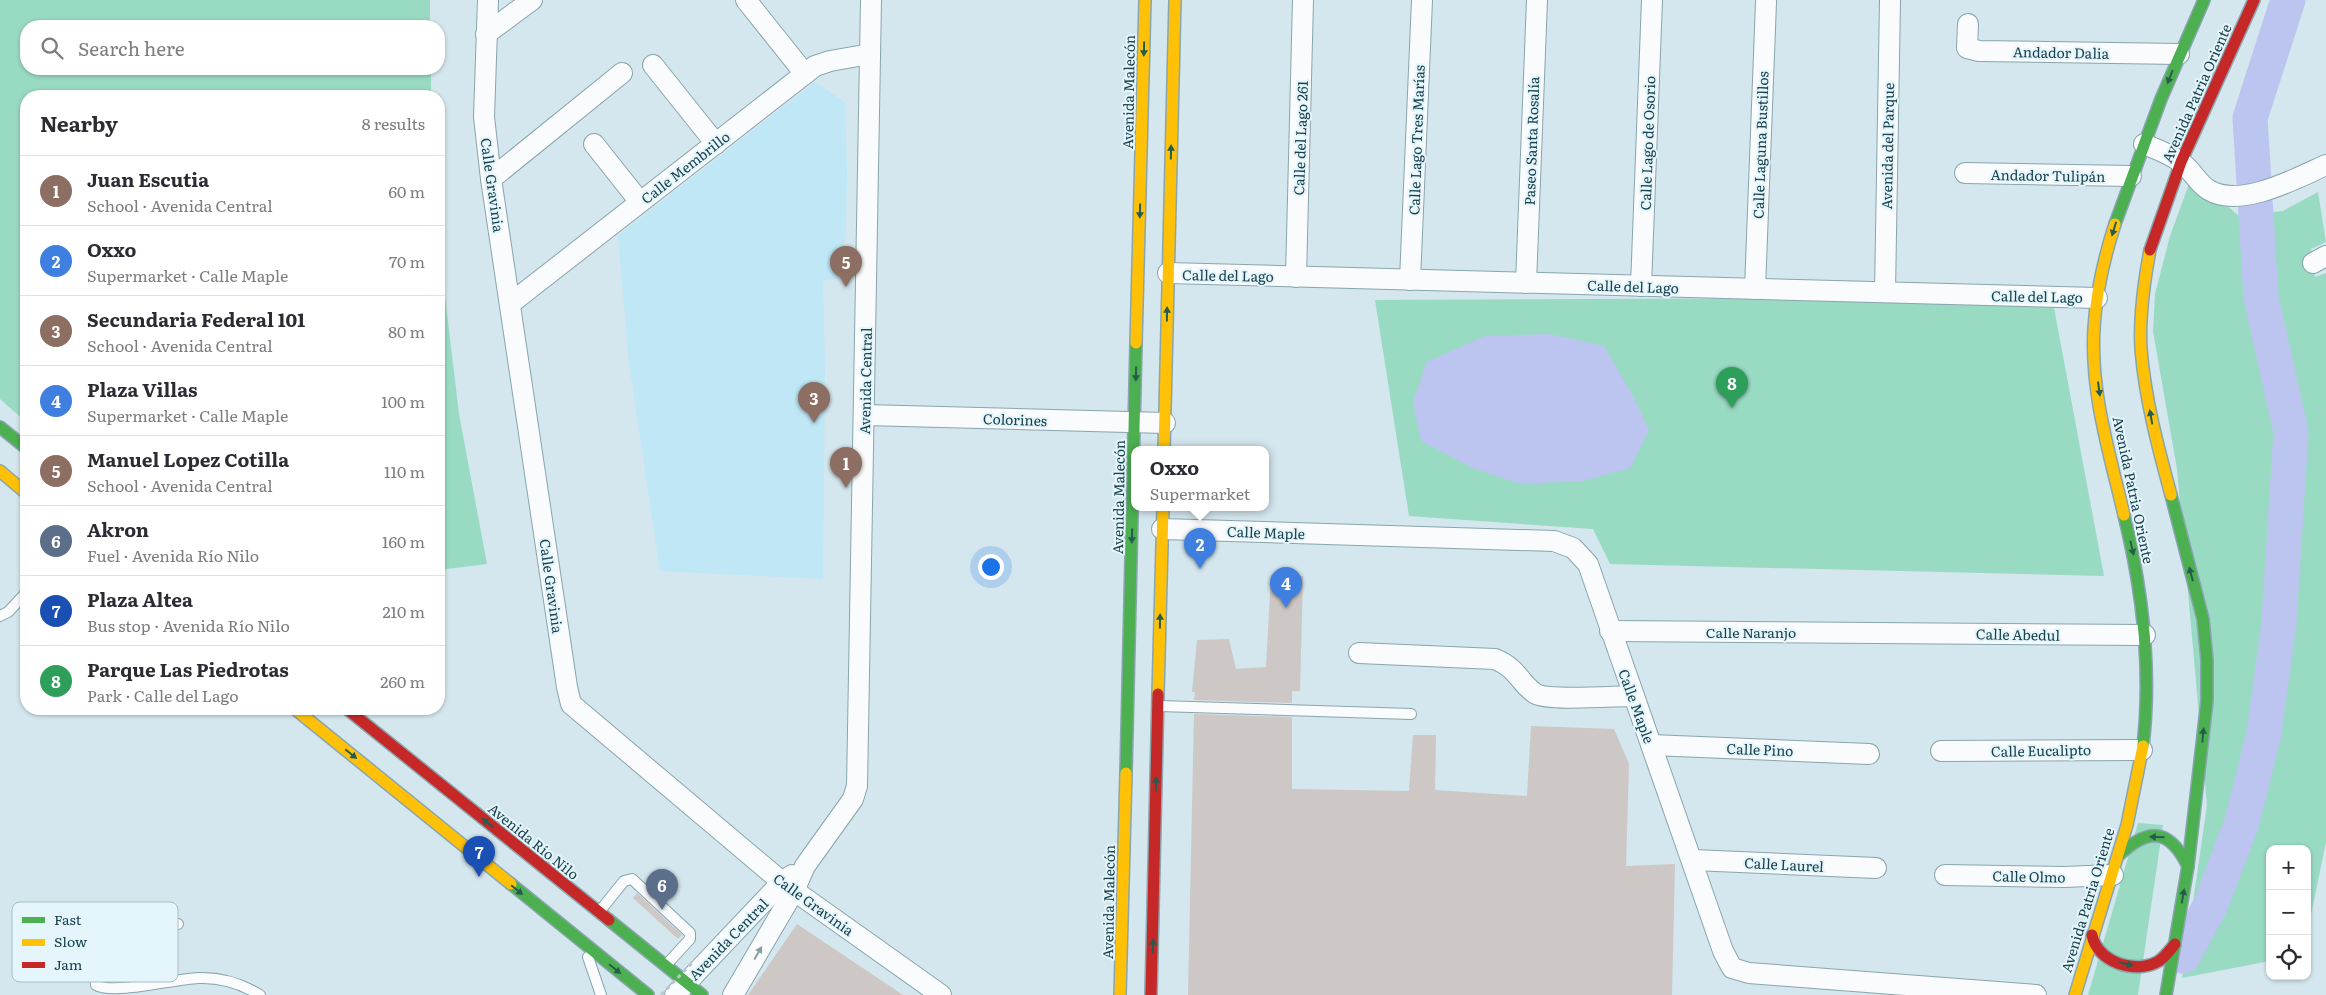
<!DOCTYPE html>
<html lang="en">
<head>
<meta charset="utf-8">
<style>
  :root { --surface:#fff; --page:#f7f7f7; --text:#2b2b33; --muted:#7c7c81; --line:#e1e1e2; --accent:#b45309 }
  body { margin:0; font-family:Literata,serif; background:var(--page); color:var(--text) }
  .controls { position:absolute; right:15px; bottom:15px; display:grid; overflow:hidden; border-radius:10px; box-shadow:0 1px 4px #0004 }
  .controls button { width:45px; height:45px; display:grid; place-items:center; padding:0; border:0; border-bottom:1px solid var(--line); background:var(--surface); color:var(--text); font:25px sans-serif }
  .you { position:absolute; left:990px; top:566px; width:18px; height:18px; margin:-12px; border:4px solid #fff; border-radius:50%; background:#1a73e8; box-shadow:0 0 0 8px #1a73e833 }
  .badge { display:grid; place-items:center; width:32px; height:32px; border-radius:50%; background:var(--accent); color:#fff; font-size:16px; font-weight:700 }
  .pin { position:absolute; translate:-50% -41px; filter:drop-shadow(0 1px 2px #0008) }
  .pin::after { content:''; position:absolute; top:26px; width:18px; height:15px; background:inherit; clip-path:polygon(0 0,100% 0,50% 100%) }
  .popup { position:absolute; left:1131px; top:446px; width:138px; height:65px; box-sizing:border-box; display:grid; place-content:center; border-radius:10px; background:var(--surface); filter:drop-shadow(0 1px 4px #0005); font-size:16px; white-space:nowrap; color:var(--muted) }
  .popup b { font-size:19px; color:var(--text) }
  .popup::after { content:''; position:absolute; left:50%; top:100%; margin-left:-10px; border:10px solid transparent; border-top-color:var(--surface) }
  .list { margin:0; padding:0; list-style:none }
  h2 { display:flex; justify-content:space-between; align-items:center; height:65px; margin:0; padding:0 20px; font-size:21px }
  h2 small { font-size:16px; font-weight:400; color:var(--muted) }
  .list li { display:grid; grid-template-columns:32px 1fr auto; gap:15px; align-items:center; box-sizing:border-box; height:70px; padding:0 20px; border-top:1px solid var(--line) }
  .list b { display:block; font-size:19px; white-space:nowrap }
  .list p { margin:0; font-size:16px; white-space:nowrap; color:var(--muted) }
  .list em { font-size:16px; font-style:normal; color:var(--muted) }
  .icon { flex:none; width:28px; height:28px; fill:none; stroke:currentColor; stroke-width:2; stroke-linecap:round; stroke-linejoin:round }
  .map { position:relative; flex:none; width:2326px; height:995px; overflow:hidden }
  .search { position:absolute; background:var(--surface); box-shadow:0 1px 4px #0004; left:20px; top:20px; width:425px; height:55px; display:flex; align-items:center; gap:12px; box-sizing:border-box; padding:0 18px; border-radius:20px; color:var(--muted); font-size:19px }
  .panel { position:absolute; background:var(--surface); box-shadow:0 1px 4px #0004; left:20px; top:90px; width:425px; height:625px; border-radius:20px }
  .map>svg:first-child { display:block }
  .built { fill:#bfe7f5 }
  .green { fill:#99dac3 }
  .water { fill:#bcc4f0 }
  .lines { fill:none; stroke-linecap:round; stroke-linejoin:round }
  .river { stroke:#bcc4f0; stroke-width:35 }
  .building { fill:#cdc7c5 }
  .lane-casing { stroke:#89a5ae; stroke-width:12 }
  .street-casing { stroke:#89a5ae; stroke-width:22 }
  .fast-casing { stroke:#89a5ae; stroke-width:14 }
  .slow-casing { stroke:#89a5ae; stroke-width:14 }
  .jam-casing { stroke:#89a5ae; stroke-width:14 }
  .lane { stroke:#f9fbfc; stroke-width:10 }
  .street { stroke:#f9fbfc; stroke-width:20 }
  .fast { stroke:#4caf50; stroke-width:11 }
  .slow { stroke:#ffc107; stroke-width:11 }
  .jam { stroke:#c62828; stroke-width:11 }
  .path-bridge { stroke:#bbc6c9; stroke-width:3; stroke-dasharray:4 4; stroke-linecap:butt }
  .oneway { fill:#265c4e }
  .oneway2 { fill:#899ea4 }
  .labels { text-anchor:middle; dominant-baseline:central; stroke-width:4; stroke-linejoin:round; paint-order:stroke }
  .street-label { font-size:14px; fill:#19414d; stroke:#e4f5fb }
  .key { fill:#e4f5fb; stroke:#a7bfc7; stroke-width:1 }
  .key-label { font-size:14px; fill:#19414d }
</style>
</head>
<body>
<div class="map">
<svg width="2326" height="995" viewBox="0 0 2326 995">
  <rect width="100%" height="100%" fill="#d4e6ee"/>
  <path class="built" d="M815,82l30,20 2,71 -1,55 -7,51 -16,1 2,90 -2,209 -163,-8 -31,-208 -11,-127z"/>
  <g class="green">
    <path d="M0,0h430v26h-404v43h405v27h-405v326l-26,-23z"/>
    <path d="M2192,176l47,40 44,-5 35,-19 8,50 -15,7 4,28 11,-4v569l-19,92v-85h-37v112l-88,17 25,-173 -30,-336 -24,-138 2,-37 15,-58z"/>
    <path d="M439,246l20,168 28,150 -48,6z"/>
    <path d="M2052,297l52,279 -494,-12 -17,-35 -184,-13 -34,-216z"/>
    <path d="M2138,823l25,2 -25,170h-50z"/>
  </g>
  <path class="water" d="M1550,334l54,12 28,48 17,36 -19,38 -47,13 -63,3 -47,-16 -52,-27 -8,-39 14,-40 58,-26z"/>
  <g class="lines">
    <path class="river" d="M2183,956l28,-52 31,-82 22,-89 15,-111 12,-190 -30,-135 -11,-179 38,-118"/>
  </g>
  <g class="building">
    <path d="M1271,575l32,1 -3,115h-8v12l-98,-3 1,-8h-3l5,-52 32,-1 7,30 30,-2z"/>
    <path d="M1194,714l98,3v72l117,2 4,-56h23l-1,55 92,6 4,-70 83,3 15,35 -3,102 49,-2 -3,131h-484z"/>
    <path d="M637,893l45,42 -4,4 -45,-41z"/>
    <path d="M797,924l106,71h-155z"/>
  </g>
  <g class="lines">
    <g class="lane-casing">
      <g id="lane">
        <path d="M0,616l8,-4 18,-19"/>
        <path d="M1159,706l252,8"/>
        <path d="M599,912l25,-31 8,-2 58,54v6l-23,25"/>
        <path d="M178,924l-76,7 -7,3 -3,8 4,43c17,10 79,-6 102,-7 22,-1 44,6 62,17"/>
        <path d="M588,957l13,38"/>
      </g>
    </g>
    <g class="street-casing">
      <g id="street">
        <path d="M488,0l-4,117 7,62 76,508 4,17 211,178 159,113"/>
        <path d="M746,0l59,74"/>
        <path d="M1968,24l-1,24 12,3 200,3"/>
        <path d="M486,34l46,-34"/>
        <path d="M653,65l63,79"/>
        <path d="M594,144l46,58"/>
        <path d="M2144,144c12,5 27,10 38,19 10,7 16,21 27,27 31,19 88,-12 117,-25"/>
        <path d="M1965,173l166,3"/>
        <path d="M491,179l131,-106"/>
        <path d="M2313,263l13,-7"/>
        <path d="M1168,273l929,25"/>
        <path d="M1296,277l7,-277"/>
        <path d="M1410,280l12,-280"/>
        <path d="M1526,283l11,-283"/>
        <path d="M1641,286l11,-286"/>
        <path d="M1755,289l11,-287"/>
        <path d="M1885,292l5,-292"/>
        <path d="M511,303l304,-237 15,-5 40,-7"/>
        <path d="M865,415l300,8"/>
        <path d="M1162,529l392,12 19,7 15,16 135,387 9,17 17,5 287,22"/>
        <path d="M1610,631l535,4"/>
        <path d="M1359,653l136,6c24,10 24,24 41,35 13,7 79,2 98,2"/>
        <path d="M1651,745l218,9"/>
        <path d="M1941,751l201,-1"/>
        <path d="M1693,860l183,8"/>
        <path d="M1945,875l119,2 49,-2"/>
        <path d="M675,995l107,-113 10,-7"/>
        <path d="M733,995l61,-104 11,-25 48,-67 4,-13 14,-786"/>
      </g>
    </g>
    <g class="fast-casing">
      <g id="fast">
        <path d="M2115,224l46,-125 43,-99"/>
        <path d="M0,427l26,21"/>
        <path d="M2124,515c19,77 28,153 19,231"/>
        <path d="M1126,773l10,-430"/>
        <path d="M2118,856c30,-29 51,-28 70,10"/>
        <path d="M511,884l137,111"/>
        <path d="M609,920l93,75"/>
        <path d="M2166,995l22,-129 19,-165v-41l-4,-41 -32,-124"/>
      </g>
    </g>
    <g class="slow-casing">
      <g id="slow">
        <path d="M2115,224c-11,34 -19,69 -21,104 -4,64 16,127 30,187"/>
        <path d="M2150,250c-6,32 -11,67 -9,99 4,50 17,98 30,146"/>
        <path d="M1136,343l9,-343"/>
        <path d="M1164,450l11,-450"/>
        <path d="M0,471l26,22"/>
        <path d="M1158,694l5,-186"/>
        <path d="M295,709l216,175"/>
        <path d="M1120,995l6,-222"/>
        <path d="M2075,995l52,-170 16,-79"/>
      </g>
    </g>
    <g class="jam-casing">
      <g id="jam">
        <path d="M2150,250l31,-88 73,-162"/>
        <path d="M347,709l262,211"/>
        <path d="M2092,935c5,27 43,40 67,26 7,-5 11,-11 16,-17"/>
        <path d="M1151,995l7,-301"/>
      </g>
    </g>
    <use href="#lane" class="lane"/>
    <use href="#street" class="street"/>
    <use href="#fast" class="fast"/>
    <use href="#slow" class="slow"/>
    <use href="#jam" class="jam"/>
    <path class="path-bridge" d="M661,995l32,-33"/>
  </g>
  <defs><path id="oneway-solid" d="M-6-.8H1V-3.2L6.5 0L1 3.2V.8H-6Z" transform="scale(1.25)"/></defs>
  <g class="oneway">
    <use href="#oneway-solid" transform="translate(1144 49) rotate(91)"/>
    <use href="#oneway-solid" transform="translate(2170 77) rotate(111)"/>
    <use href="#oneway-solid" transform="translate(1171 152) rotate(-89)"/>
    <use href="#oneway-solid" transform="translate(1140 211) rotate(91)"/>
    <use href="#oneway-solid" transform="translate(2114 229) rotate(107)"/>
    <use href="#oneway-solid" transform="translate(1167 314) rotate(-89)"/>
    <use href="#oneway-solid" transform="translate(1136 374) rotate(91)"/>
    <use href="#oneway-solid" transform="translate(2099 389) rotate(82)"/>
    <use href="#oneway-solid" transform="translate(2151 417) rotate(-100)"/>
    <use href="#oneway-solid" transform="translate(1132 536) rotate(91)"/>
    <use href="#oneway-solid" transform="translate(2132 548) rotate(77)"/>
    <use href="#oneway-solid" transform="translate(2191 574) rotate(-105)"/>
    <use href="#oneway-solid" transform="translate(1160 621) rotate(-89)"/>
    <use href="#oneway-solid" transform="translate(2203 735) rotate(-85)"/>
    <use href="#oneway-solid" transform="translate(351 754) rotate(39)"/>
    <use href="#oneway-solid" transform="translate(1156 784) rotate(-89)"/>
    <use href="#oneway-solid" transform="translate(488 823) rotate(-141)"/>
    <use href="#oneway-solid" transform="translate(2157 837) rotate(-178)"/>
    <use href="#oneway-solid" transform="translate(517 890) rotate(39)"/>
    <use href="#oneway-solid" transform="translate(2183 896) rotate(-80)"/>
    <use href="#oneway-solid" transform="translate(1153 946) rotate(-89)"/>
    <use href="#oneway-solid" transform="translate(2126 964) rotate(13)"/>
    <use href="#oneway-solid" transform="translate(615 969) rotate(39)"/>
  </g>
  <use class="oneway2" href="#oneway-solid" transform="translate(758 953) rotate(-60)"/>
  <g class="labels">
    <g class="street-label">
      <text transform="translate(2061 52) rotate(1)">Andador Dalia</text>
      <text transform="translate(1128 92) rotate(-89)">Avenida Malecón</text>
      <text transform="translate(2196 93) rotate(-66)">Avenida Patria Oriente</text>
      <text transform="translate(1300 138) rotate(-88)">Calle del Lago 261</text>
      <text transform="translate(1416 140) rotate(-88)">Calle Lago Tres Marías</text>
      <text transform="translate(1531 141) rotate(-88)">Paseo Santa Rosalía</text>
      <text transform="translate(1647 143) rotate(-88)">Calle Lago de Osorio</text>
      <text transform="translate(1760 145) rotate(-88)">Calle Laguna Bustillos</text>
      <text transform="translate(1887 146) rotate(-89)">Avenida del Parque</text>
      <text transform="translate(685 167) rotate(-38)">Calle Membrillo</text>
      <text transform="translate(2048 175) rotate(1)">Andador Tulipán</text>
      <text transform="translate(493 185) rotate(82)">Calle Gravinia</text>
      <text transform="translate(1228 275) rotate(1)">Calle del Lago</text>
      <text transform="translate(1633 286) rotate(2)">Calle del Lago</text>
      <text transform="translate(2037 296) rotate(1)">Calle del Lago</text>
      <text transform="translate(865 381) rotate(-89)">Avenida Central</text>
      <text transform="translate(1015 419) rotate(2)">Colorines</text>
      <text transform="translate(2134 490) rotate(78)">Avenida Patria Oriente</text>
      <text transform="translate(1118 497) rotate(-89)">Avenida Malecón</text>
      <text transform="translate(1266 532) rotate(2)">Calle Maple</text>
      <text transform="translate(552 586) rotate(82)">Calle Gravinia</text>
      <text x="1751" y="632">Calle Naranjo</text>
      <text transform="translate(2018 634) rotate(1)">Calle Abedul</text>
      <text transform="translate(1637 706) rotate(70)">Calle Maple</text>
      <text transform="translate(1760 749) rotate(2)">Calle Pino</text>
      <text transform="translate(2041 750) rotate(-1)">Calle Eucalipto</text>
      <text transform="translate(534 841) rotate(39)">Avenida Río Nilo</text>
      <text transform="translate(1784 864) rotate(3)">Calle Laurel</text>
      <text transform="translate(2029 876) rotate(1)">Calle Olmo</text>
      <text transform="translate(2087 900) rotate(-73)">Avenida Patria Oriente</text>
      <text transform="translate(1108 902) rotate(-89)">Avenida Malecón</text>
      <text transform="translate(814 904) rotate(36)">Calle Gravinia</text>
      <text transform="translate(728 939) rotate(-46)">Avenida Central</text>
    </g>
  </g>
  <rect x="12" y="902" width="166" height="80" rx="8" class="key"/>
  <rect x="22" y="917" width="23" height="6" fill="#4caf50"/>
  <rect x="22" y="939" width="23" height="7" fill="#ffc107"/>
  <rect x="22" y="962" width="23" height="6" fill="#c62828"/>
  <g class="key-label">
    <text x="54" y="925">Fast</text>
    <text x="54" y="947">Slow</text>
    <text x="54" y="970">Jam</text>
  </g>
</svg>
<div class="controls">
<button>+</button>
<button>−</button>
<button><svg class="icon" aria-label="locate" viewBox="0 0 24 24"><circle cx="12" cy="12" r="6"/><path d="M12 2v4M12 18v4M2 12h4M18 12h4"/></svg></button>
</div>
<div class="you"></div>
<div class="pin badge" style="left:846px;top:488px;background:#8d6e63">1</div>
<div class="pin badge" style="left:1200px;top:569px;background:#3f7fe0">2</div>
<div class="popup"><b>Oxxo</b>Supermarket</div>
<div class="pin badge" style="left:814px;top:423px;background:#8d6e63">3</div>
<div class="pin badge" style="left:1286px;top:608px;background:#3f7fe0">4</div>
<div class="pin badge" style="left:846px;top:287px;background:#8d6e63">5</div>
<div class="pin badge" style="left:662px;top:910px;background:#5c6f8a">6</div>
<div class="pin badge" style="left:479px;top:877px;background:#1a4fb4">7</div>
<div class="pin badge" style="left:1732px;top:408px;background:#2e9e5b">8</div>
<div class="search"><svg class="icon" aria-label="search" viewBox="0 0 24 24"><circle cx="10" cy="10" r="6"/><path d="M15 15l6 6"/></svg>Search here</div>
<section class="panel">
<h2>Nearby<small>8 results</small></h2>
<ul class="list">
<li><span class="badge" style="background:#8d6e63">1</span><div><b>Juan Escutia</b><p>School · Avenida Central</p></div><em>60 m</em></li>
<li><span class="badge" style="background:#3f7fe0">2</span><div><b>Oxxo</b><p>Supermarket · Calle Maple</p></div><em>70 m</em></li>
<li><span class="badge" style="background:#8d6e63">3</span><div><b>Secundaria Federal 101</b><p>School · Avenida Central</p></div><em>80 m</em></li>
<li><span class="badge" style="background:#3f7fe0">4</span><div><b>Plaza Villas</b><p>Supermarket · Calle Maple</p></div><em>100 m</em></li>
<li><span class="badge" style="background:#8d6e63">5</span><div><b>Manuel Lopez Cotilla</b><p>School · Avenida Central</p></div><em>110 m</em></li>
<li><span class="badge" style="background:#5c6f8a">6</span><div><b>Akron</b><p>Fuel · Avenida Río Nilo</p></div><em>160 m</em></li>
<li><span class="badge" style="background:#1a4fb4">7</span><div><b>Plaza Altea</b><p>Bus stop · Avenida Río Nilo</p></div><em>210 m</em></li>
<li><span class="badge" style="background:#2e9e5b">8</span><div><b>Parque Las Piedrotas</b><p>Park · Calle del Lago</p></div><em>260 m</em></li>
</ul>
</section>
</div>
</body>
</html>
